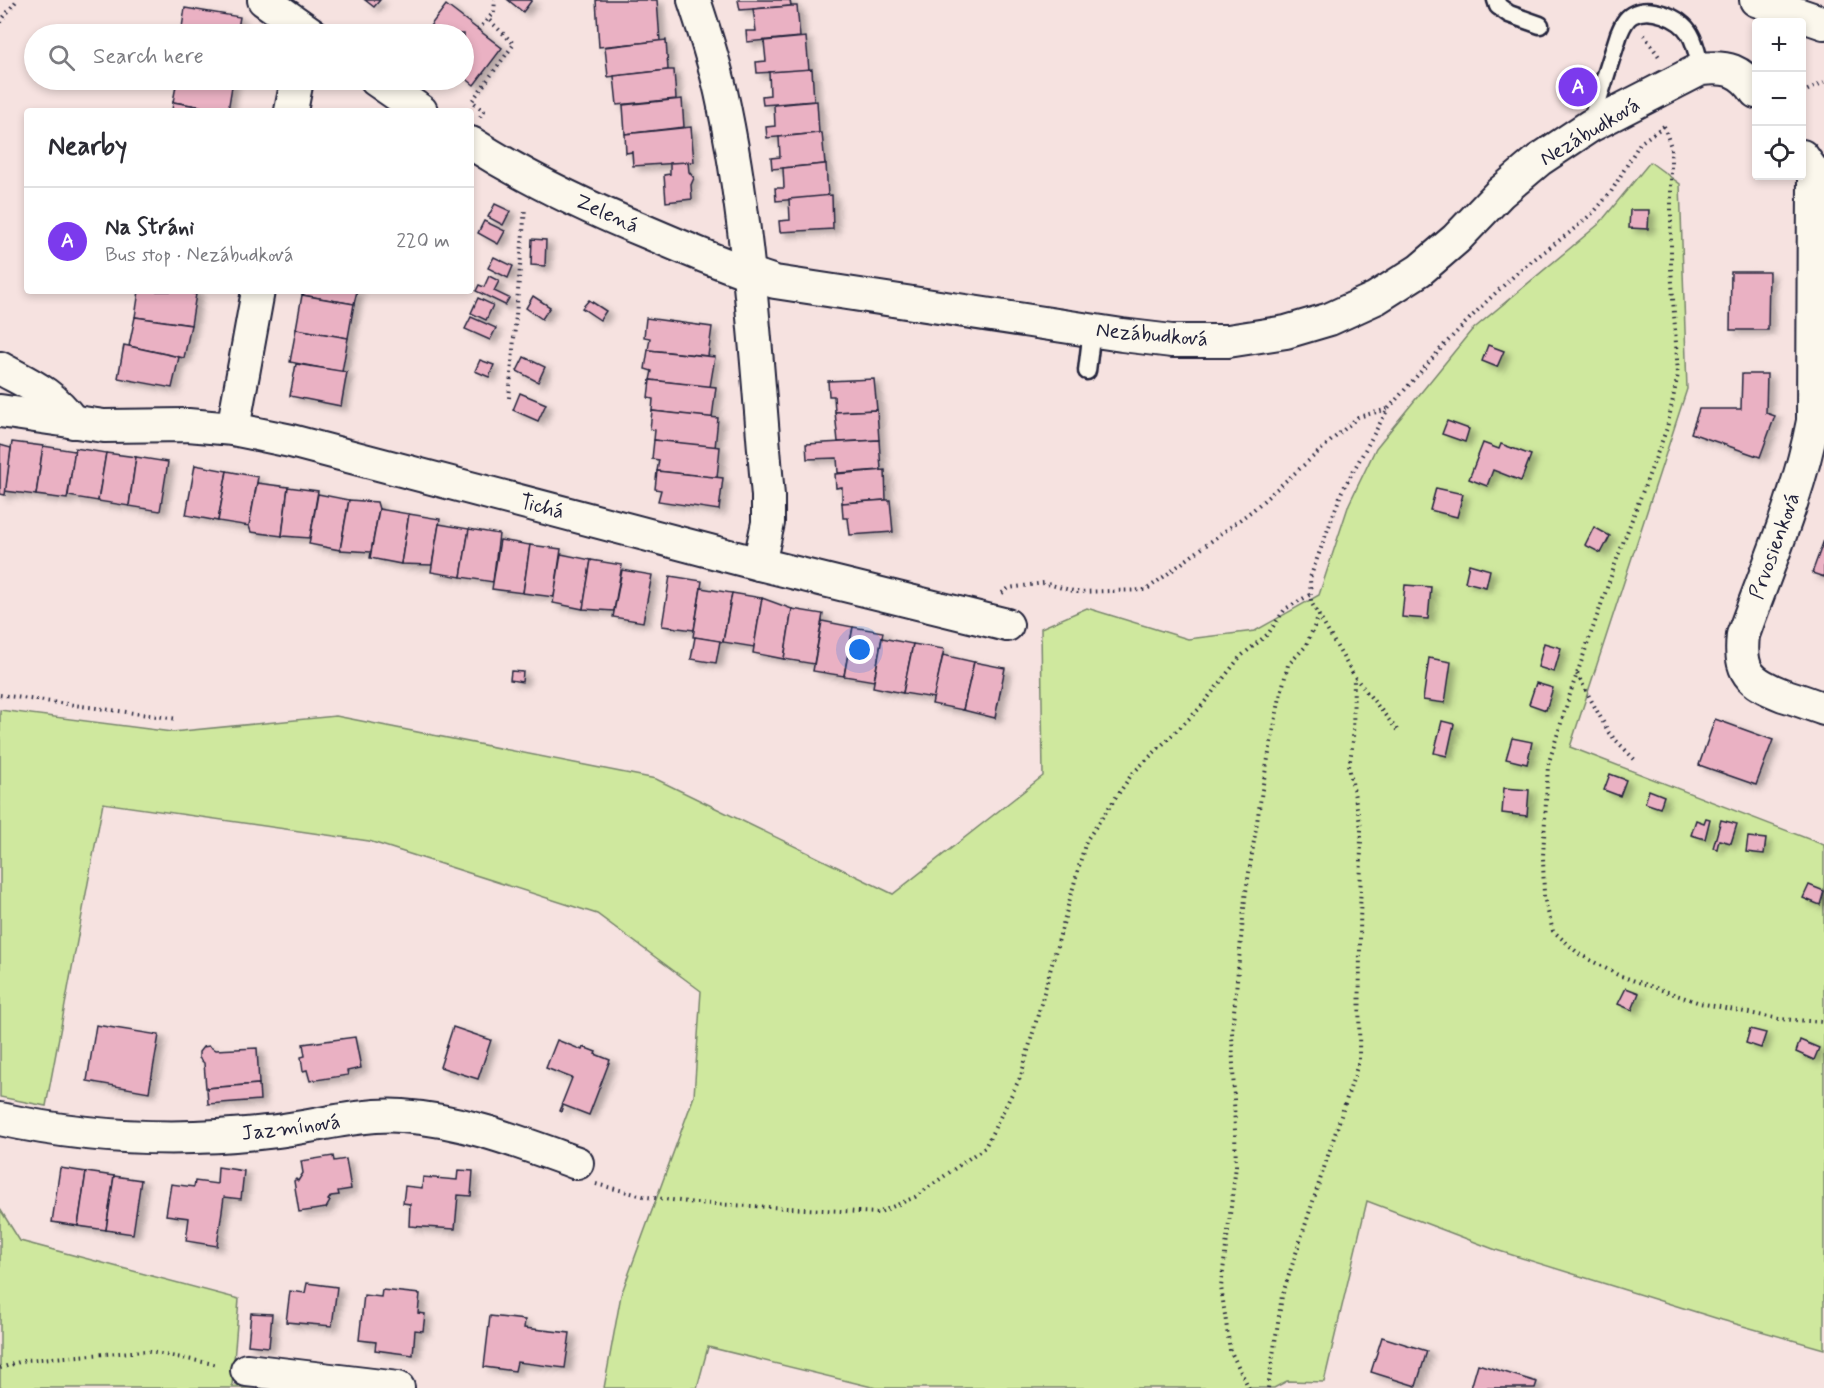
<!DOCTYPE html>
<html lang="en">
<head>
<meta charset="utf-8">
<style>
  :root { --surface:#fff; --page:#f2f2f3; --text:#2b2b33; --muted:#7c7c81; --line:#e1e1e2; --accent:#7c3aed }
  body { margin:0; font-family:Mynerve,sans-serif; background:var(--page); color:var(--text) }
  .controls { position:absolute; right:18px; top:18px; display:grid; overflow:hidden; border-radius:6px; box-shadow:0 3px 9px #0003 }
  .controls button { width:54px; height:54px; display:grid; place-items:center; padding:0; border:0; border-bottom:2px solid var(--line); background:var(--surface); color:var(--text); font:30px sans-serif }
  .you { position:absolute; left:860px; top:650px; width:21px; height:21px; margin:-15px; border:4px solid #fff; border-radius:50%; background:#1a73e8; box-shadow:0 0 0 9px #1a73e833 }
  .badge { display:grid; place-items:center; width:39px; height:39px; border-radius:50%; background:var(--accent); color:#fff; font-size:20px; font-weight:700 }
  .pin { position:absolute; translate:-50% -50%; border:3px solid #fff; box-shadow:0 2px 6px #0006 }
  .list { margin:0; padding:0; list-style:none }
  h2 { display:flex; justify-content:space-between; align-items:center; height:78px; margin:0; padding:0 24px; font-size:26px }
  h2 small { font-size:20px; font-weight:400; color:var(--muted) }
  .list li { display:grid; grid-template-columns:39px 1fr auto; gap:18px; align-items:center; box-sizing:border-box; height:108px; padding:0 24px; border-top:2px solid var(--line) }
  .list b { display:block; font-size:22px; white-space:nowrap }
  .list p { margin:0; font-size:20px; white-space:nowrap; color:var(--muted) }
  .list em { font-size:20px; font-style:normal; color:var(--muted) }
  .icon { flex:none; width:33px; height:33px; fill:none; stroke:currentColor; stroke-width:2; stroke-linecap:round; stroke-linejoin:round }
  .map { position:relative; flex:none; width:1824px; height:1388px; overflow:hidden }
  .search { position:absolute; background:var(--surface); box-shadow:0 3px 9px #0003; left:24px; top:24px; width:450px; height:66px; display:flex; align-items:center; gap:15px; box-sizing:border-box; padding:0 21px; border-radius:33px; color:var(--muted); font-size:22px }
  .panel { position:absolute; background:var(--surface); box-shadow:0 3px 9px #0003; left:24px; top:108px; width:450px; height:186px; border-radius:6px }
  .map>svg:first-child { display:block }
  .green { fill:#cfe89e; stroke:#78856c; stroke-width:1.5 }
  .building { fill:#eab1c3; stroke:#22223b; stroke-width:1.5; filter:url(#shadow) }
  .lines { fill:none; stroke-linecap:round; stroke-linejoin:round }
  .service-casing { stroke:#22223b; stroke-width:21 }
  .minor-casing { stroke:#22223b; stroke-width:36 }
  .path { stroke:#22223b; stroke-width:4; stroke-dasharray:1.5 4.5; stroke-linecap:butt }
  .service { stroke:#fbf7ec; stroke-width:16 }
  .minor { stroke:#fbf7ec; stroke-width:32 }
  .labels { text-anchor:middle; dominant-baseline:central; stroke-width:4.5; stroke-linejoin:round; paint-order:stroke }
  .street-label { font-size:21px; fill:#22223b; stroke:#fbf7ec }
</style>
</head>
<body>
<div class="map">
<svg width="1824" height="1388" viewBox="0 0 1824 1388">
  <defs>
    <filter id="shadow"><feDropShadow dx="6" dy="4" stdDeviation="3" flood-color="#0004"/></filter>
  </defs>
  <rect width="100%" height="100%" fill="#f6e2e0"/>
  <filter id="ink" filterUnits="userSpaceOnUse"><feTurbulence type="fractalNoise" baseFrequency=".0167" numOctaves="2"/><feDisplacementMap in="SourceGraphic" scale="12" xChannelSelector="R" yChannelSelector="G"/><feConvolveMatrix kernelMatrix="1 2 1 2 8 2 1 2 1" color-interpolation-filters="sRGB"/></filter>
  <g filter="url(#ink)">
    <g class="green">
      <path d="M1650,162l30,22 7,205 -117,358 254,98v504l-102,-29 -226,-70 -129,-49 -43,181 -37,-1 -13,7h-398l-168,-41 -11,41h-93l17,-93 73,-199 7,-105 -104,-77 -228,-73 -266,-38 -57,303 -46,-9v-387l172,22 164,-16 320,63 237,115 150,-118 -2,-148 46,-20 101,31 67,-8 64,-36 30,-91 27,-56 95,-117 128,-107z"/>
      <path d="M0,1209l20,32 219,58 -7,86 26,3h-258z"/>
    </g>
    <g class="building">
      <path d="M365,0h15l-6,7z"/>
      <path d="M508,0h24l-9,12z"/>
      <path d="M596,0h61l3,41 -61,6z"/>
      <path d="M738,0h52l1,6 -51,4z"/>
      <path d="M446,5l56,43 -28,37 -10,-8v-43h-40z"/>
      <path d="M791,6h6l3,31 -53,5 -1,-11h10l-3,-22z"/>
      <path d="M185,8l55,9 -3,17h-56z"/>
      <path d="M806,37l3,33 -52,3 -1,-11 10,-1 -2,-20z"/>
      <path d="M666,40l2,30 -60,7 -3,-30z"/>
      <path d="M812,69l2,32 -51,4 -1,-9 8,-1 -1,-23z"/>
      <path d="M668,70h6l2,29 -59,6 -3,-29z"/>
      <path d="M177,80h56l-5,31 -55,-9z"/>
      <path d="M682,99l2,28 -59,7 -2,-29z"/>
      <path d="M817,101l2,32 -52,5 -1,-11 9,-1 -1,-21z"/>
      <path d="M173,102l52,9h-53z"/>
      <path d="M691,127l3,35 -61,4 -1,-14 -6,1 -1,-19z"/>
      <path d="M819,133h3l3,31 -53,5 -1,-11 9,-1 -1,-20z"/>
      <path d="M688,162l1,10 5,6 -3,7 1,14 -26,3 -2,-27 6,-1v-11z"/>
      <path d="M825,164h1l2,32 -52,5 -1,-13h9l-1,-20z"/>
      <path d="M832,195l1,34 -53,3 -1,-11 11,-1 -1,-21z"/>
      <path d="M495,204l15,7 -7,14 -15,-8z"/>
      <path d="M1630,210h19l-1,19 -19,-1z"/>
      <path d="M484,221l21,10 -7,13 -20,-11z"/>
      <path d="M532,239l14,1 -1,26 -14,-1z"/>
      <path d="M494,257l19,9 -5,12 -20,-10z"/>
      <path d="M1731,272h38l-1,58h-38z"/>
      <path d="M489,276l10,5 -5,10 15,7 -4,7 -29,-14 3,-6 5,2z"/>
      <path d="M139,291h38l19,3 -5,31 -56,-8z"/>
      <path d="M177,291h20l-1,3z"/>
      <path d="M303,291h54l-3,13 -52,-9z"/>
      <path d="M302,295l52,9 -6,34 -52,-9z"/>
      <path d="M533,296l17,11 -8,12 -16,-11z"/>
      <path d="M478,298l15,7 -7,15 -15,-7z"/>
      <path d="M589,300l17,11 -6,9 -18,-12z"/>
      <path d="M135,317l56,8 -7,33 -55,-12z"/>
      <path d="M471,317l25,11 -6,12 -25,-11z"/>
      <path d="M646,318l66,9 -4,29 -60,-6 2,-12 -6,-1z"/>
      <path d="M296,329l52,9 -6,34 -52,-10z"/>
      <path d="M124,345l55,12 -7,31 -54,-10z"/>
      <path d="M1488,345l16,6 -7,16 -15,-6z"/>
      <path d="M648,350l67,7 -5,30 -60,-7 2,-9 -7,-2z"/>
      <path d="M524,357l21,10 -7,15 -21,-11z"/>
      <path d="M480,360l14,5 -5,12 -14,-6z"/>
      <path d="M296,364l51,8 -6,34 -51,-10z"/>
      <path d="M1742,374h25l-1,39 9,3 -15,41 -69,-24 8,-24h42z"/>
      <path d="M874,379l3,31 -42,2 -1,-16h-5l-1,-15z"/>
      <path d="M650,380l66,7 -4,31 -60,-7 1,-12 -5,-1z"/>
      <path d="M520,393l26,11 -8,17 -25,-11z"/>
      <path d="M877,410l2,30 -41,2 -3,-30z"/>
      <path d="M652,411l66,7 -3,30 -61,-8 1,-10 -5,-1z"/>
      <path d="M1447,421l22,8 -4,13 -23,-8z"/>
      <path d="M654,440l66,7 -3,31 -60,-7 2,-11 -7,-1z"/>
      <path d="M879,440l2,30 -43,3 -1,-15 -30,1 -1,-15z"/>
      <path d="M12,442l31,4 -7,49 -31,-4z"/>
      <path d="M1483,443l16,6 2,-5 30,11 -10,26 -28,-11 -6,16 -18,-7z"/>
      <path d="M0,445l11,3 -6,47 -5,-1z"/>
      <path d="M43,446l32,5 -8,48 -31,-4z"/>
      <path d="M75,448l31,5 -8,48 -30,-5z"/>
      <path d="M106,453l30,4 -7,49 -31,-5z"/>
      <path d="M136,457l32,5 -8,49 -31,-5z"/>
      <path d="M195,465l32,6 -9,50 -32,-6z"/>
      <path d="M885,470l1,30 -44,3v-16l-6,1 -1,-14z"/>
      <path d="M227,471l31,6 -9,49 -31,-5z"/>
      <path d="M657,471l66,7 -4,32 -61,-9 3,-11 -6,-1z"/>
      <path d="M257,483l31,4 -6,49 -31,-4 -2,-6z"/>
      <path d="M288,487l30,4 -8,47 -28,-2z"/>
      <path d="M1436,488l27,6 -6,23 -27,-7z"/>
      <path d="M318,494l31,6 -9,50 -31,-6z"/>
      <path d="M349,500l28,2 2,7 -8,43 -31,-2z"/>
      <path d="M886,500h4l3,32 -43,3 -2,-17h-5l-1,-15z"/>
      <path d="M379,509l30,5 -8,50 -31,-6z"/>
      <path d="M409,514l31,5 -8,46 -31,-1z"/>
      <path d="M439,524l30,5 -8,48 -30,-5z"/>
      <path d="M1594,527l16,9 -9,17 -16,-8z"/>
      <path d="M469,529l30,5 -6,48 -32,-5z"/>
      <path d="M500,540l30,5 -7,48 -31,-4z"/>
      <path d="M1824,540v37l-12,-4z"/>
      <path d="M530,545l31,4 -7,48 -31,-4z"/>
      <path d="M561,554l30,6 -8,49 -30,-6z"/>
      <path d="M591,560l31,5 -8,46 -31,-2z"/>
      <path d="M1469,564l21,6 -4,17 -21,-5z"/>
      <path d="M622,570l30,5 -9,47 -30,-5z"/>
      <path d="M670,576l32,5 -8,49 -32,-4z"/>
      <path d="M1405,585l26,2 -3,32 -26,-2z"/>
      <path d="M701,588l31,5 -9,49 -30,-5z"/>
      <path d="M732,593l30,5 -8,49 -31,-5z"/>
      <path d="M762,598l30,11 -8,50 -31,-6z"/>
      <path d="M792,609l31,5 -9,50 -30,-5z"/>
      <path d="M822,621l31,6 -9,49 -31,-5z"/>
      <path d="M853,627l30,5 -9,49 -30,-5z"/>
      <path d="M695,637l25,4 -4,22 -25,-4z"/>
      <path d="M882,638l31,6 -10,49 -30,-6z"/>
      <path d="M1544,643l17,5 -7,24 -16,-5z"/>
      <path d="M913,644l31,5 -10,49 -31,-5z"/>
      <path d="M943,655l31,7 -11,48 -31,-6z"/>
      <path d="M1429,658l22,4 -6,41 -22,-3z"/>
      <path d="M974,662l31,6 -10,50 -32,-8z"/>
      <path d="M511,671l12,1 -1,10 -12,-2z"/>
      <path d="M1536,683l17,5 -7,22 -17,-6z"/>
      <path d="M1715,719l58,21 -17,45 -57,-20z"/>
      <path d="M1442,721l12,3 -7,32 -13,-3z"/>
      <path d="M1512,738l20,4 -5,22 -21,-5z"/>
      <path d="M1610,774l16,6 -6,16 -16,-6z"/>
      <path d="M1504,788l25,2 -2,26 -25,-3z"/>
      <path d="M1649,790l15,6 -4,12 -15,-5z"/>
      <path d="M1706,818l4,1 -5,20 -14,-4 5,-15 8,3z"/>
      <path d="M1721,820l16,4 -6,19 -12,-3 -2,9 -4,-1z"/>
      <path d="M1748,837l18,2 -2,15 -18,-2z"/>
      <path d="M1809,885l15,6 -4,14 -17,-7z"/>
      <path d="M1626,988l13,5 -7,17 -14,-6z"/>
      <path d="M96,1025l63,10 -10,57 -62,-11z"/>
      <path d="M453,1027l38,13 -13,39 -38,-12z"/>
      <path d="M1750,1029l16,4 -5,15 -15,-5z"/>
      <path d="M355,1037l6,31 -14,3 1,4 -38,6 -3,-11 -4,1 -2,-14 4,-1 -2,-12z"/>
      <path d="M557,1040l25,10 1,-3 13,5 -1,2 15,6 -21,55 -26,-10 -2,7 -2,-1 13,-33 -26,-10z"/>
      <path d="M1800,1040l19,8 -5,12 -18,-8z"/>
      <path d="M209,1046l6,4 42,-2 2,36 -53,4 -2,-25 -5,-5v-6l4,-5z"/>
      <path d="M259,1084l1,16 -52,4 -1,-16z"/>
      <path d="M333,1156l1,5 12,-2 5,30 -13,2 1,4 -8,1 -3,4 2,1 -4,7 -27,4 -5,-31 2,-2 2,2 5,-8 -2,-12z"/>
      <path d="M218,1167l26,4 -3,28 -17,-2 -7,49 -31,-5 3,-23 -23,-3 5,-31 23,3 1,-6 22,3z"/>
      <path d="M60,1168l26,4 -8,54 -26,-4z"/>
      <path d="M458,1170l15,1 -2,25 -13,-1 -3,34 -46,-3 1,-22 -7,-1 2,-17 17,2 1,-11 34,3z"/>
      <path d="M86,1172l28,4 -8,54 -28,-4z"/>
      <path d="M114,1176l27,4 -8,54 -27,-4z"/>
      <path d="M307,1283l30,4 -5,39 -46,-4 4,-31 15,2z"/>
      <path d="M382,1290l38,4 -2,19 7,1 -2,17 -8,-1 -2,25 -38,-5 1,-8 -17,-2 5,-45 17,2z"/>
      <path d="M251,1313l21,1 -3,33 -21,-2z"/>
      <path d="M490,1316l35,4 -1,8 46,5 -5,35 -48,-6 -2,9 -31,-4z"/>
      <path d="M1382,1337l45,14 -11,35 -45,-14z"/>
      <path d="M1478,1364l59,18 -2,6h-64z"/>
    </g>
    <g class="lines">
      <g class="service-casing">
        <g id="service">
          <path d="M1496,0l2,6 11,8 31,11"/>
          <path d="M1590,125l29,-91c3,-7 6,-15 13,-19 17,-10 48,2 58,19 6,10 8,24 11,35"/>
          <path d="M1087,371l5,-41"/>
        </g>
      </g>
      <g class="minor-casing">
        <g id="minor">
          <path d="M264,0l48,34"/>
          <path d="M694,0c10,30 20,61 27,92 29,131 35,271 47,404v27l-9,41"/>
          <path d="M1756,0l68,23"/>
          <path d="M376,80l45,31"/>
          <path d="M291,111l6,-31"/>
          <path d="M471,143c55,35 115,64 176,89 42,18 84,36 128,50l347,53 50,6h56l58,-9 44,-13 46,-21 44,-28 36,-31 44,-46 39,-33 51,-34 111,-57c26,-3 40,1 55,23"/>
          <path d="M1802,156l12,17 -1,248c-14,74 -45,144 -70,214 -4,37 6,47 40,60 14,4 27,9 41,14"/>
          <path d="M0,368c31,17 51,24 73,54"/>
          <path d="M0,411l104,15 84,-1 45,4 58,12 468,123 248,61"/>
          <path d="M233,429l25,-138"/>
          <path d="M0,1119c87,19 178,23 267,13 44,-4 90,-19 135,-16 61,4 117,26 175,47"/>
          <path d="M247,1370l151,18"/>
        </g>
      </g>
      <g class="path">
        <path d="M0,22l17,-22"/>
        <path d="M478,30l16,-18 1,-12"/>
        <path d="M1644,35l16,23"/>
        <path d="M1802,93l22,-11"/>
        <path d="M480,117l4,-6 -12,-10 42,-57 -26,-25"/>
        <path d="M1664,126l7,21v121l7,106 -11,54 -49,128 -47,135 -23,74 -5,91 1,41 9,34 26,23 39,21 82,28 79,16 45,3"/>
        <path d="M509,398l16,-190"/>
        <path d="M1002,593l7,-5 35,-5 33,9 69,-2 107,-80 105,-93 30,-8"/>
        <path d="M1577,674l32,59 26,27"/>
        <path d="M0,695l178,24"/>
        <path d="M1397,730l-43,-54 -43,-74 -1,-24 32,-87 46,-82 56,-64 41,-42 35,-33 49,-37 25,-21 17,-20 29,-49 24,-17 -1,-2"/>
        <path d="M596,1184l51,13 49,6 182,10 37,-16 70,-50 36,-71 65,-235 46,-67 68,-66 40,-51 28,-23 17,-25 26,-15"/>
        <path d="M0,1368l26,-8 119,-9 74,14"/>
        <path d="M1249,1388l-19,-38 -9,-63 15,-121 -4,-134 13,-134 18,-114 17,-87 8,-32 17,-18 14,-31"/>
        <path d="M1268,1388l14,-92 77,-235 2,-233 -12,-61 4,-26 1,-64"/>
      </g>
      <use href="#service" class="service"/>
      <use href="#minor" class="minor"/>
    </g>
  </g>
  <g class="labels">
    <g class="street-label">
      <text transform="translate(1590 132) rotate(-31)">Nezábudková</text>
      <text transform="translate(607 214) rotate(24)">Zelená</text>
      <text transform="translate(1152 335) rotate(5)">Nezábudková</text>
      <text transform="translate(542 507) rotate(15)">Tichá</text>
      <text transform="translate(1775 546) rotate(-70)">Prvosienková</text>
      <text transform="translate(291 1128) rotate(-7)">Jazmínová</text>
    </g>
  </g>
</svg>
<div class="controls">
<button>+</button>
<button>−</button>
<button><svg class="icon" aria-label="locate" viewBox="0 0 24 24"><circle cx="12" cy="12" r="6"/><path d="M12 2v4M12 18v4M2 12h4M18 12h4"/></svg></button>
</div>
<div class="you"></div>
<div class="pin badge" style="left:1578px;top:87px">A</div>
<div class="search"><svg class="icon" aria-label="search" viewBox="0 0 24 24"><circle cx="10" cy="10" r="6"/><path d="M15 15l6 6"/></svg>Search here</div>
<section class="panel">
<h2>Nearby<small></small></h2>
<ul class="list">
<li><span class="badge">A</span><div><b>Na Stráni</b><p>Bus stop · Nezábudková</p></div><em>220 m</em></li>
</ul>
</section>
</div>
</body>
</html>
